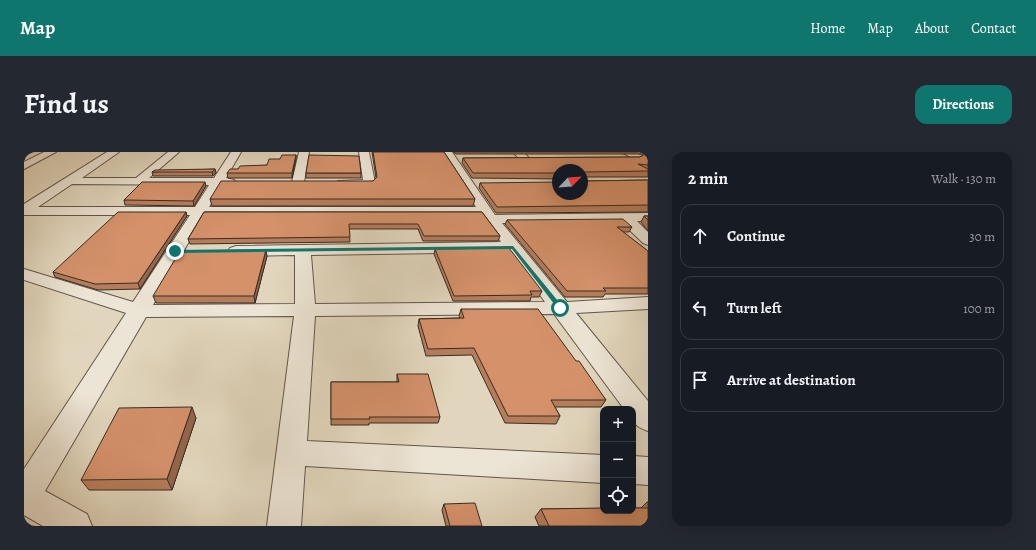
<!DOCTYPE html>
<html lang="en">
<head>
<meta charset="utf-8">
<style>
  :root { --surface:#171b24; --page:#242831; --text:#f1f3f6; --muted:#9ea1a6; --line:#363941; --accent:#0f766e }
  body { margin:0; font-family:Alegreya,serif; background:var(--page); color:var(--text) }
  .controls { position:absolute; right:12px; bottom:12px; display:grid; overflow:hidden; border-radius:8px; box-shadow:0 4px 16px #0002 }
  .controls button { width:36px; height:36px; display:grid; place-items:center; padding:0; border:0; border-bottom:1px solid var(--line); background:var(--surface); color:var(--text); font:20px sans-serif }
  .compass { position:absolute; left:528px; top:12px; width:36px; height:36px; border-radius:50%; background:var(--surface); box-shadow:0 4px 16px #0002; rotate:65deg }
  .stop { position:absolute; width:12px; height:12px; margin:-9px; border:3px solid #0f766e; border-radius:50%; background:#fff }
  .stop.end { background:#0f766e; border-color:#fff; box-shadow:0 1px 4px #0008 }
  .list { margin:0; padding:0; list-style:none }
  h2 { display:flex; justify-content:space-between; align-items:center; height:52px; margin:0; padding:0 16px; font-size:17px }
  h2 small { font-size:13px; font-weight:400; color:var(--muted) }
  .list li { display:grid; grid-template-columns:26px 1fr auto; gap:12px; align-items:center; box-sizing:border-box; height:64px; margin:0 8px 8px; padding:0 8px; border:1px solid var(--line); border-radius:12px }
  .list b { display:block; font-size:15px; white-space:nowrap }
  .list em { font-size:13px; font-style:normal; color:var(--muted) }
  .icon { flex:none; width:22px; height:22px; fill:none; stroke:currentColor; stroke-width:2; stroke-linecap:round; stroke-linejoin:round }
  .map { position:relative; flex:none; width:624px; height:374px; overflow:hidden; border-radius:12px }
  header { display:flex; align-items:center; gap:24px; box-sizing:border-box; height:56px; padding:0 20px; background:var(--accent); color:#fff }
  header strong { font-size:19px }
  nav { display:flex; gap:22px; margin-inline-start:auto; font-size:14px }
  .intro { display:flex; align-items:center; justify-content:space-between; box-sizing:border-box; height:96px; padding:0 24px }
  h1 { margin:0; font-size:28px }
  .button { padding:10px 18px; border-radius:12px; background:var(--accent); color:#fff; font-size:14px; font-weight:700 }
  main { display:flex; gap:24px; padding:0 24px }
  aside { flex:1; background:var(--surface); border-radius:12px; box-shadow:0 4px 16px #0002 }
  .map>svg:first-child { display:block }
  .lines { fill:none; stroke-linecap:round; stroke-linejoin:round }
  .minor-casing { stroke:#62564b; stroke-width:2 }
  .minor { fill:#ece4d4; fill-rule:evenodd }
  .wall { fill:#b67d5b; stroke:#372c25 }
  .shaded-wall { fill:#94664a; stroke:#372c25 }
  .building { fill:#d4916a; stroke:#372c25 }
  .route { fill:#0f766e }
</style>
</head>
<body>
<header>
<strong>Map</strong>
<nav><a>Home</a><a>Map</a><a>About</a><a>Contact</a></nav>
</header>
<div class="intro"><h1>Find us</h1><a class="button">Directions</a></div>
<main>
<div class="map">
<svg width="624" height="374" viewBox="0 0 624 374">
  <rect width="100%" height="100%" fill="#e1d6bd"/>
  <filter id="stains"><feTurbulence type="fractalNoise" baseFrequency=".005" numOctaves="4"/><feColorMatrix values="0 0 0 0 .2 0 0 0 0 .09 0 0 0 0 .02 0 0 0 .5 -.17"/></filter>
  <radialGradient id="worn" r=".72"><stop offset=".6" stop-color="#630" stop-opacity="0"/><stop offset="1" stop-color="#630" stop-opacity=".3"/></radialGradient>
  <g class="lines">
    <g class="minor-casing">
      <g id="minor">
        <path d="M20,0h12l-32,17v-7z"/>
        <path d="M83,0h12l-37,26h54l32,-26h11l-30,26h65l17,-26h10l-15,26 8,2 2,2 -2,2 -12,1 -13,22h267l-34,-55h10l43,63 153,-2v8h-11l11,11v13l-5,-2 -22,-21 -119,1 65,79 81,-5v12l-72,4 72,88v30c-14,-5 -15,-8 -15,-22h-9l-70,-95 -239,2 -8,125 296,14v28l-298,-17 -4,60h-34l27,-210 -148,1 -101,174 42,23 5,12h-49l-19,-11v-46l102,-156 -102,-33v-11l109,33 57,-87h-166v-11zM48,32l137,1 -14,22h-157zM180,63h278l19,27 -265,4 -6,2 -2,3 2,3 6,2 59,-1v49l-142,1zM484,100l37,50 -230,2 -4,-49z"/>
        <path d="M275,0h10l-5,30 -2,2h-8l-2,-2z"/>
        <path d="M335,0h10l6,31 -2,2 -4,1 -31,-1 -2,-2 2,-2 25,-1z"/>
        <path d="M489,0h10l7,7 -1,2h-8z"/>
        <path d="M597,0h13l14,7v7z"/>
        <path d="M609,304l15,1v28l-15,-1z"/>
      </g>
    </g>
    <use href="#minor" class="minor"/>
  </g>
  <g class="wall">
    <path d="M348,0h72l31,47 -2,7h-261l-2,-7 163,-18 3,-3z"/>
    <path d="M429,0h195v25h-65l1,4 64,-1v32l-152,1 -17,-25 1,-5 102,11 -24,-24v9l-86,-1 -10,-15 1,-5 177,-1 3,-1 -1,-2h-186z"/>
    <path d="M272,3v4l-4,19h-64l-1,-5 11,-4 29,-4 13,-6z"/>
    <path d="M191,17l1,4 -3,3h-60l-1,-4z"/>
    <rect x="282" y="21" width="55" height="5"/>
    <path d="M182,34l-12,20 -69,-1 -1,-5z"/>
    <path d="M162,60l1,4 -47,73 -42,1 -43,-13 -2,-5z"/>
    <path d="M180,60h278l18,24 -2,5h-75l-5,-12h-69l1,13 -160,2 -2,-5z"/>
    <path d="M620,64h4v15l-7,-9z"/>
    <path d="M483,68l125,7 -3,5h-6l25,19v43h-43l-2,3h-38l-60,-73z"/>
    <path d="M411,97l107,42 -3,6h-8l-1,4h-77l-19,-47z"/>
    <path d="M243,104l-12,47h-99l-3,-7z"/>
    <path d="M437,157l115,52 30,39 -5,7h-46l5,9 -4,8 -51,-1 -33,-68 -46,1 -8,-30 1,-7 41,-1 -1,-2z"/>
    <path d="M373,222l43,43 -2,6h-69v2h-38v-43h66z"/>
    <path d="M172,266l-24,72h-83l-8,-10z"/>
    <path d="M623,350h1v24h-109l-4,-9 6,-8 100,-1z"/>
    <path d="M420,352l38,22h-36l-4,-16z"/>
  </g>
  <g class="shaded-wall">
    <path d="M272,3v4l-4,19v-5z"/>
    <path d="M191,17l1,4 -3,3 -1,-4z"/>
    <path d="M181,30l1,4 -12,20 -1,-5z"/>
    <path d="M162,60l1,4 -47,73 -2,-6z"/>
    <path d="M242,98l1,6 -12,47 -1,-7z"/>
    <path d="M168,255l4,11 -24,72 -5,-11z"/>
  </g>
  <g class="building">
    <path d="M349,0h71l31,47h-265l11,-18h152l4,-4z"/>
    <path d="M622,0h2v13l-10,-1 10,5v2l-64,1 -1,2 1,7 64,-1v25l-151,2 -17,-24 78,-1v12h24v-24h-24v3h-85l-10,-15 177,-1 7,-4z"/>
    <path d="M258,3h14l-4,18h-65l3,-4h8l2,-3 27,-1 2,-6h11z"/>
    <path d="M285,3l50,1 2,17h-55z"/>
    <path d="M191,17l-3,3h-60l3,-2z"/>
    <path d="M118,30h63l-12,19 -69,-1z"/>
    <path d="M94,60h68l-48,71 -43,1 -42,-12z"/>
    <path d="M180,60h278l18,24h-76l-6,-12h-69l1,13 -162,2z"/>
    <path d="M620,64h4v4z"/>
    <path d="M599,67l9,8h-15l31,24v37h-45l3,3h-39l-60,-71z"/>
    <path d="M485,96l33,43h-12l2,4 -78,1 -19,-47z"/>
    <path d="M242,98l-12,46h-101l27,-45z"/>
    <path d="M437,157h77l38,52h3l27,39h-55l9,16h-52l-34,-68 -46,1 -9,-30 45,-1z"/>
    <path d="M373,222h31l12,43h-71l1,2h-39v-37h68z"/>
    <path d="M168,255l-25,72 -86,1 38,-72z"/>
    <path d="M451,351l7,23h-32l-6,-22z"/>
    <path d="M579,356v3h30v-3h15v18h-99l-8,-17z"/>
  </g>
  <path class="route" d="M489,94l49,60v3h-4l-46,-60 -337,4 -2,-2 2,-1z"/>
  <rect width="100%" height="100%" filter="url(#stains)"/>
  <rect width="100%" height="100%" fill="url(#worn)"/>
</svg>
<div class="controls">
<button>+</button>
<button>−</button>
<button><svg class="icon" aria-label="locate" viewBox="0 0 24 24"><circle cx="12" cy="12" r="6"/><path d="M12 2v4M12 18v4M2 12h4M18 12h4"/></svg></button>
</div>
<svg class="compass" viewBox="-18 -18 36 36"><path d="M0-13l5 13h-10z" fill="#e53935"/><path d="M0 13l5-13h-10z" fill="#9ea1a6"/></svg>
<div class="stop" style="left:536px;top:156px"></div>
<div class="stop end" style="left:151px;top:99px"></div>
</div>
<aside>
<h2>2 min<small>Walk · 130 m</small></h2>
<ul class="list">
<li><svg class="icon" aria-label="ahead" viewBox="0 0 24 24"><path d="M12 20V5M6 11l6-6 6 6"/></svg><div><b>Continue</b></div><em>30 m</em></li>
<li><svg class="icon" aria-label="left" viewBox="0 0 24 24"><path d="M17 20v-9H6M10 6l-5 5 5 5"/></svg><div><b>Turn left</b></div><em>100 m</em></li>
<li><svg class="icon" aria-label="arrive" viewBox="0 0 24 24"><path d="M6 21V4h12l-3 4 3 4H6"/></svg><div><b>Arrive at destination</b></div></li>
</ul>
</aside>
</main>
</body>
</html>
